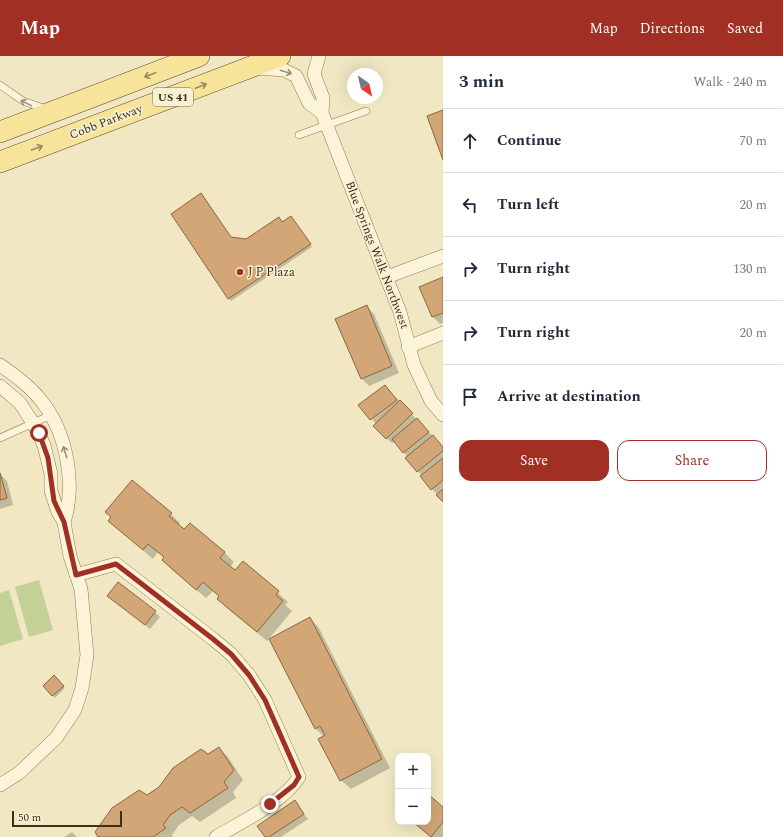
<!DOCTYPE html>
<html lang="en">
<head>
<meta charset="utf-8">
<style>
  :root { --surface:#fff; --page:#f2f2f3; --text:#1f2937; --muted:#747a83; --line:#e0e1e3; --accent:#a12f23 }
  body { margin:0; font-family:Spectral,serif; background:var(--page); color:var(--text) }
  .controls { position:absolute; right:12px; bottom:12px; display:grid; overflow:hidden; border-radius:8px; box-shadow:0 4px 16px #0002 }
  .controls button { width:36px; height:36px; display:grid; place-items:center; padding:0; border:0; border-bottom:1px solid var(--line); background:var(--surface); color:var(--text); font:20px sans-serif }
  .compass { position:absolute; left:347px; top:12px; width:36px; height:36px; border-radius:50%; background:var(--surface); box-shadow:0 4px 16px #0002; rotate:146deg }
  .scale { position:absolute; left:12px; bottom:10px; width:110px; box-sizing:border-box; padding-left:4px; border:2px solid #3c301d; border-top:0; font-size:11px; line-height:14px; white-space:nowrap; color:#3c301d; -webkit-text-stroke:3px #f8f1d4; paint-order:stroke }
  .stop { position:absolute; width:12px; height:12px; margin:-9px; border:3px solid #a12f23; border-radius:50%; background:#fff }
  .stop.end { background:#a12f23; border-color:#fff; box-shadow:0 1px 4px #0008 }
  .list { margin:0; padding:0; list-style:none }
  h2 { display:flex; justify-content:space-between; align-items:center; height:52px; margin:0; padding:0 16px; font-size:17px }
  h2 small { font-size:13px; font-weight:400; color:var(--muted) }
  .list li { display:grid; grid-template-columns:26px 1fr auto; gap:12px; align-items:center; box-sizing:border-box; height:64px; padding:0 16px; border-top:1px solid var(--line) }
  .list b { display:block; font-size:15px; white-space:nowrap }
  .list em { font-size:13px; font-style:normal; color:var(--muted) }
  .actions { display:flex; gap:8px; padding:12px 16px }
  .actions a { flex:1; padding:9px 0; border:1px solid var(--accent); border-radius:12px; text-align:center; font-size:14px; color:var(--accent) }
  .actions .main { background:var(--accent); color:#fff }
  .icon { flex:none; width:22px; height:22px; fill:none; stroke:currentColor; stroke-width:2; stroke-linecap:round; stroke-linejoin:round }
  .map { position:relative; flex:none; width:443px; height:781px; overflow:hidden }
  header { display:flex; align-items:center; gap:24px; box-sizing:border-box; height:56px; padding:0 20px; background:var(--accent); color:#fff }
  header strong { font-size:19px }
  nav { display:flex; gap:22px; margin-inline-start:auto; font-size:14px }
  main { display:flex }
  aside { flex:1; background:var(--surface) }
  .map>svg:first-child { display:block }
  .pitch { fill:#c4d196 }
  .shadow { fill:#0003 }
  .building { fill:#d2a676; stroke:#8f653c }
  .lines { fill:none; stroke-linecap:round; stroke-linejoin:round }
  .lane-casing { stroke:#8e7a58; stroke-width:8 }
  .street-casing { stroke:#8e7a58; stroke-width:14 }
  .primary-casing { stroke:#5b472d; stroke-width:22 }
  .lane { stroke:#fbf4d8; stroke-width:7 }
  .street { stroke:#fbf4d8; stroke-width:13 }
  .primary { stroke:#f7e399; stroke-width:21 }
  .oneway { stroke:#9c927a }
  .oneway2 { stroke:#9a8a5b }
  .route { stroke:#a12f23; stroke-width:5 }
  .poi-dot { fill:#a12f23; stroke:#f8f1d4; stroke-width:1.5 }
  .labels { text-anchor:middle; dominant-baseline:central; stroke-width:3; stroke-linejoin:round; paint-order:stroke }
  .shield { fill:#f8f1d4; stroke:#746a54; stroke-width:1 }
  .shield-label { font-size:11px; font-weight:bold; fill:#3c301d }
  .street-label { font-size:12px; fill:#3c301d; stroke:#f8f1d4 }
  .poi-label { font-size:12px; fill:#3c301d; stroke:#f8f1d4; text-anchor:start }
</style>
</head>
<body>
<header>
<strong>Map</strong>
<nav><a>Map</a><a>Directions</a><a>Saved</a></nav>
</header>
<main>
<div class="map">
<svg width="443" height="781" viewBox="0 0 443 781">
  <rect width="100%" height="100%" fill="#f1e8c3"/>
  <g class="pitch">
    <path d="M39,524l14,50 -24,7 -14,-50z"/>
    <path d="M9,534l14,49 -23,7v-53z"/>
  </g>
  <g class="shadow">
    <path d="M172,158l59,24 15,2 35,-20 2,3 8,-6 21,30 -81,54z"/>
    <path d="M443,222v45l-3,1 -7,-7z"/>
    <path d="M366,250l8,8 25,59 -30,13 -7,-7z"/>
    <path d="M385,330l58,61v53l-11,-11 -37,-48 -3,2 -18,-17 2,-2 -16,-19z"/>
    <path d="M0,418l7,7 6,24 -13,4z"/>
    <path d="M171,458l9,9 -2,3 7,5 5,-7 35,29 9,9 -4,5 5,5 8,-10 45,40 -3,3 7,6 -25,30 -40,-33 -9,-10 2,-1 -7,-6 -7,7 -34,-28 -9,-10 2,-2 -7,-6 -5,7 -44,-38z"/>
    <path d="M113,544l42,12 5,5 -10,12z"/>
    <path d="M310,562l9,10 71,140 -39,21 -10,-9 -17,-43 -8,-8 -46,-89z"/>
    <path d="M54,621l11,11 -10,10 -11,-12z"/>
    <path d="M219,692l9,9 15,23 -10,12 3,6 -36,24 -8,-6 -13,9 -7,10 1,2h-74l48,-40z"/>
    <path d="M428,740l15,12v29h-12l-18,-15h15z"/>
    <path d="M295,746l13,17 -27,18h-15z"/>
    <path d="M72,776l5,5h-13z"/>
  </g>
  <g class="building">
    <path d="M443,54v50l-16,-44z"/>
    <path d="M201,137l30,44 15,2 33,-22 3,5 9,-6 20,28 -83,55 -57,-85z"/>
    <path d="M443,221v36l-11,4 -13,-30z"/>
    <path d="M367,249l25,61 -31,13 -26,-60z"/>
    <path d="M385,329l12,15 -27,20 -12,-15z"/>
    <path d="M400,344l13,13 -27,26 -13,-13z"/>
    <path d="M417,362l12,14 -26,21 -11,-14z"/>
    <path d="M433,379l10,12v4l-26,21 -12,-14z"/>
    <path d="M443,402v22l-12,10 -11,-14z"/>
    <path d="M0,417l7,25 -7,2z"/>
    <path d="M132,424l40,33 -3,3 15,13 6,-6 35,29 -5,6 15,12 8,-9 36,30 -3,4 7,6 -26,31 -40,-33 2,-3 -16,-14 -7,8 -34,-30 2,-3 -16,-13 -5,6 -35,-29 3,-4 -6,-5z"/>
    <path d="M443,433v13l-7,-7z"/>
    <path d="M118,526l38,29 -11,14 -38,-29z"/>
    <path d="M310,561l72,142 -42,22 -22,-42 7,-4 -5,-9 -5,3 -46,-90z"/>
    <path d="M54,619l10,11 -12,10 -9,-10z"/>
    <path d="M219,691l15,23 -10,12 4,6 -38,25 -8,-6 -12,8 -7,10 3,3 -13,9h-55l-3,-5 17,-24 27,-18 8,5 12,-8 14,-19 28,-19 7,5z"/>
    <path d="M428,738l15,13v15l-12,15 -18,-15h15z"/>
    <path d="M295,744l9,14 -35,23h-4l-8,-11z"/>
  </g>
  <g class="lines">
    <g class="lane-casing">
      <g id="lane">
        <path d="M0,29l23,16 23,8"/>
        <path d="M299,79l67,-24"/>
        <path d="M0,382l51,-23"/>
      </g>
    </g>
    <g class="street-casing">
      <g id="street">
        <path d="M319,0l-5,18 9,24 -1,15 78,199 14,53 17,36 12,14"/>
        <path d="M258,12l26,2 12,6 13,27 13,10"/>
        <path d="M387,221l56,-21"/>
        <path d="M408,291l35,-14"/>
        <path d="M0,309c16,11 31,22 43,38 24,31 33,82 21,119"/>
        <path d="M0,330l20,17 13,20 11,22 7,29v17l7,21 6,10 6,34 11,33 6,66 -5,33 -7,22 -19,28 -37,35 -19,12"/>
        <path d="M76,519l40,-11 97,75 18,15 18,21 16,25 34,77c-15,25 -58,45 -83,60"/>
      </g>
    </g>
    <g class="primary-casing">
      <g id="primary">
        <path d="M0,76l199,-76"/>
        <path d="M0,106l280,-106"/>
      </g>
    </g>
    <use href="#lane" class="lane"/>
    <use href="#street" class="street"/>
    <use href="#primary" class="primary"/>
  </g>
  <defs><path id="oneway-shaft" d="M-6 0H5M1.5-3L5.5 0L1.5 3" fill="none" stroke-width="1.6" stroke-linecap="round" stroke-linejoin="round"/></defs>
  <g class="oneway">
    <use href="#oneway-shaft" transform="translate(286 16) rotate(17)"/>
    <use href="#oneway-shaft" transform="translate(26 47) rotate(-154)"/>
    <use href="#oneway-shaft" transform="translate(65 396) rotate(-107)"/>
  </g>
  <g class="oneway2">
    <use href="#oneway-shaft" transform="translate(150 19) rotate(159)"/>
    <use href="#oneway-shaft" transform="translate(201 30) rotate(-21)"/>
    <use href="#oneway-shaft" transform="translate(37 92) rotate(-20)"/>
  </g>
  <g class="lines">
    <path class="route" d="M39,377l9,25 6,43 10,21 12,53 40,-11 97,75 18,15 18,21 16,25 34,77 -5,8 -24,19"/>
  </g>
  <circle class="poi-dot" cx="240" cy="216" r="4"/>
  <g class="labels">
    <rect class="shield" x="153" y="32" width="40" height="18" rx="3"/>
    <g class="shield-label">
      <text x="173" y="41">US 41</text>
    </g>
    <g class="street-label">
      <text transform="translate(106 66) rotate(-21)">Cobb Parkway</text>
      <text transform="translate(377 199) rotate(69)">Blue Springs Walk Northwest</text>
    </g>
    <g class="poi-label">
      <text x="248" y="216">J P Plaza</text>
    </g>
  </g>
</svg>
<div class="controls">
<button>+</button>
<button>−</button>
</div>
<svg class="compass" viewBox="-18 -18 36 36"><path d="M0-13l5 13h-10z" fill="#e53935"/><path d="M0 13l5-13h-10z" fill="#747a83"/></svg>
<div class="scale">50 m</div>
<div class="stop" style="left:39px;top:377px"></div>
<div class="stop end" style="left:270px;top:748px"></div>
</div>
<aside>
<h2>3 min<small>Walk · 240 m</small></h2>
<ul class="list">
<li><svg class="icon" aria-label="ahead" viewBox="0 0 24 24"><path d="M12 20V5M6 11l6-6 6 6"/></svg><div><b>Continue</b></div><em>70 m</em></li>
<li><svg class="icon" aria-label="left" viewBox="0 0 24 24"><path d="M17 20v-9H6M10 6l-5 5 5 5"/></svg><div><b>Turn left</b></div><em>20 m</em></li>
<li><svg class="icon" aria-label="right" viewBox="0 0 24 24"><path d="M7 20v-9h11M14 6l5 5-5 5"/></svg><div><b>Turn right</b></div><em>130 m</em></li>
<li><svg class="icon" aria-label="right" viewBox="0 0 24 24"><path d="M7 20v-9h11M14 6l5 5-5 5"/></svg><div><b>Turn right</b></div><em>20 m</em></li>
<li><svg class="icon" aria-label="arrive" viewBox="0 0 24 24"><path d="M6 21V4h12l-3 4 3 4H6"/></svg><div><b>Arrive at destination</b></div></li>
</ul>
<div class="actions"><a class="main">Save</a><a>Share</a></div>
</aside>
</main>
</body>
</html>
